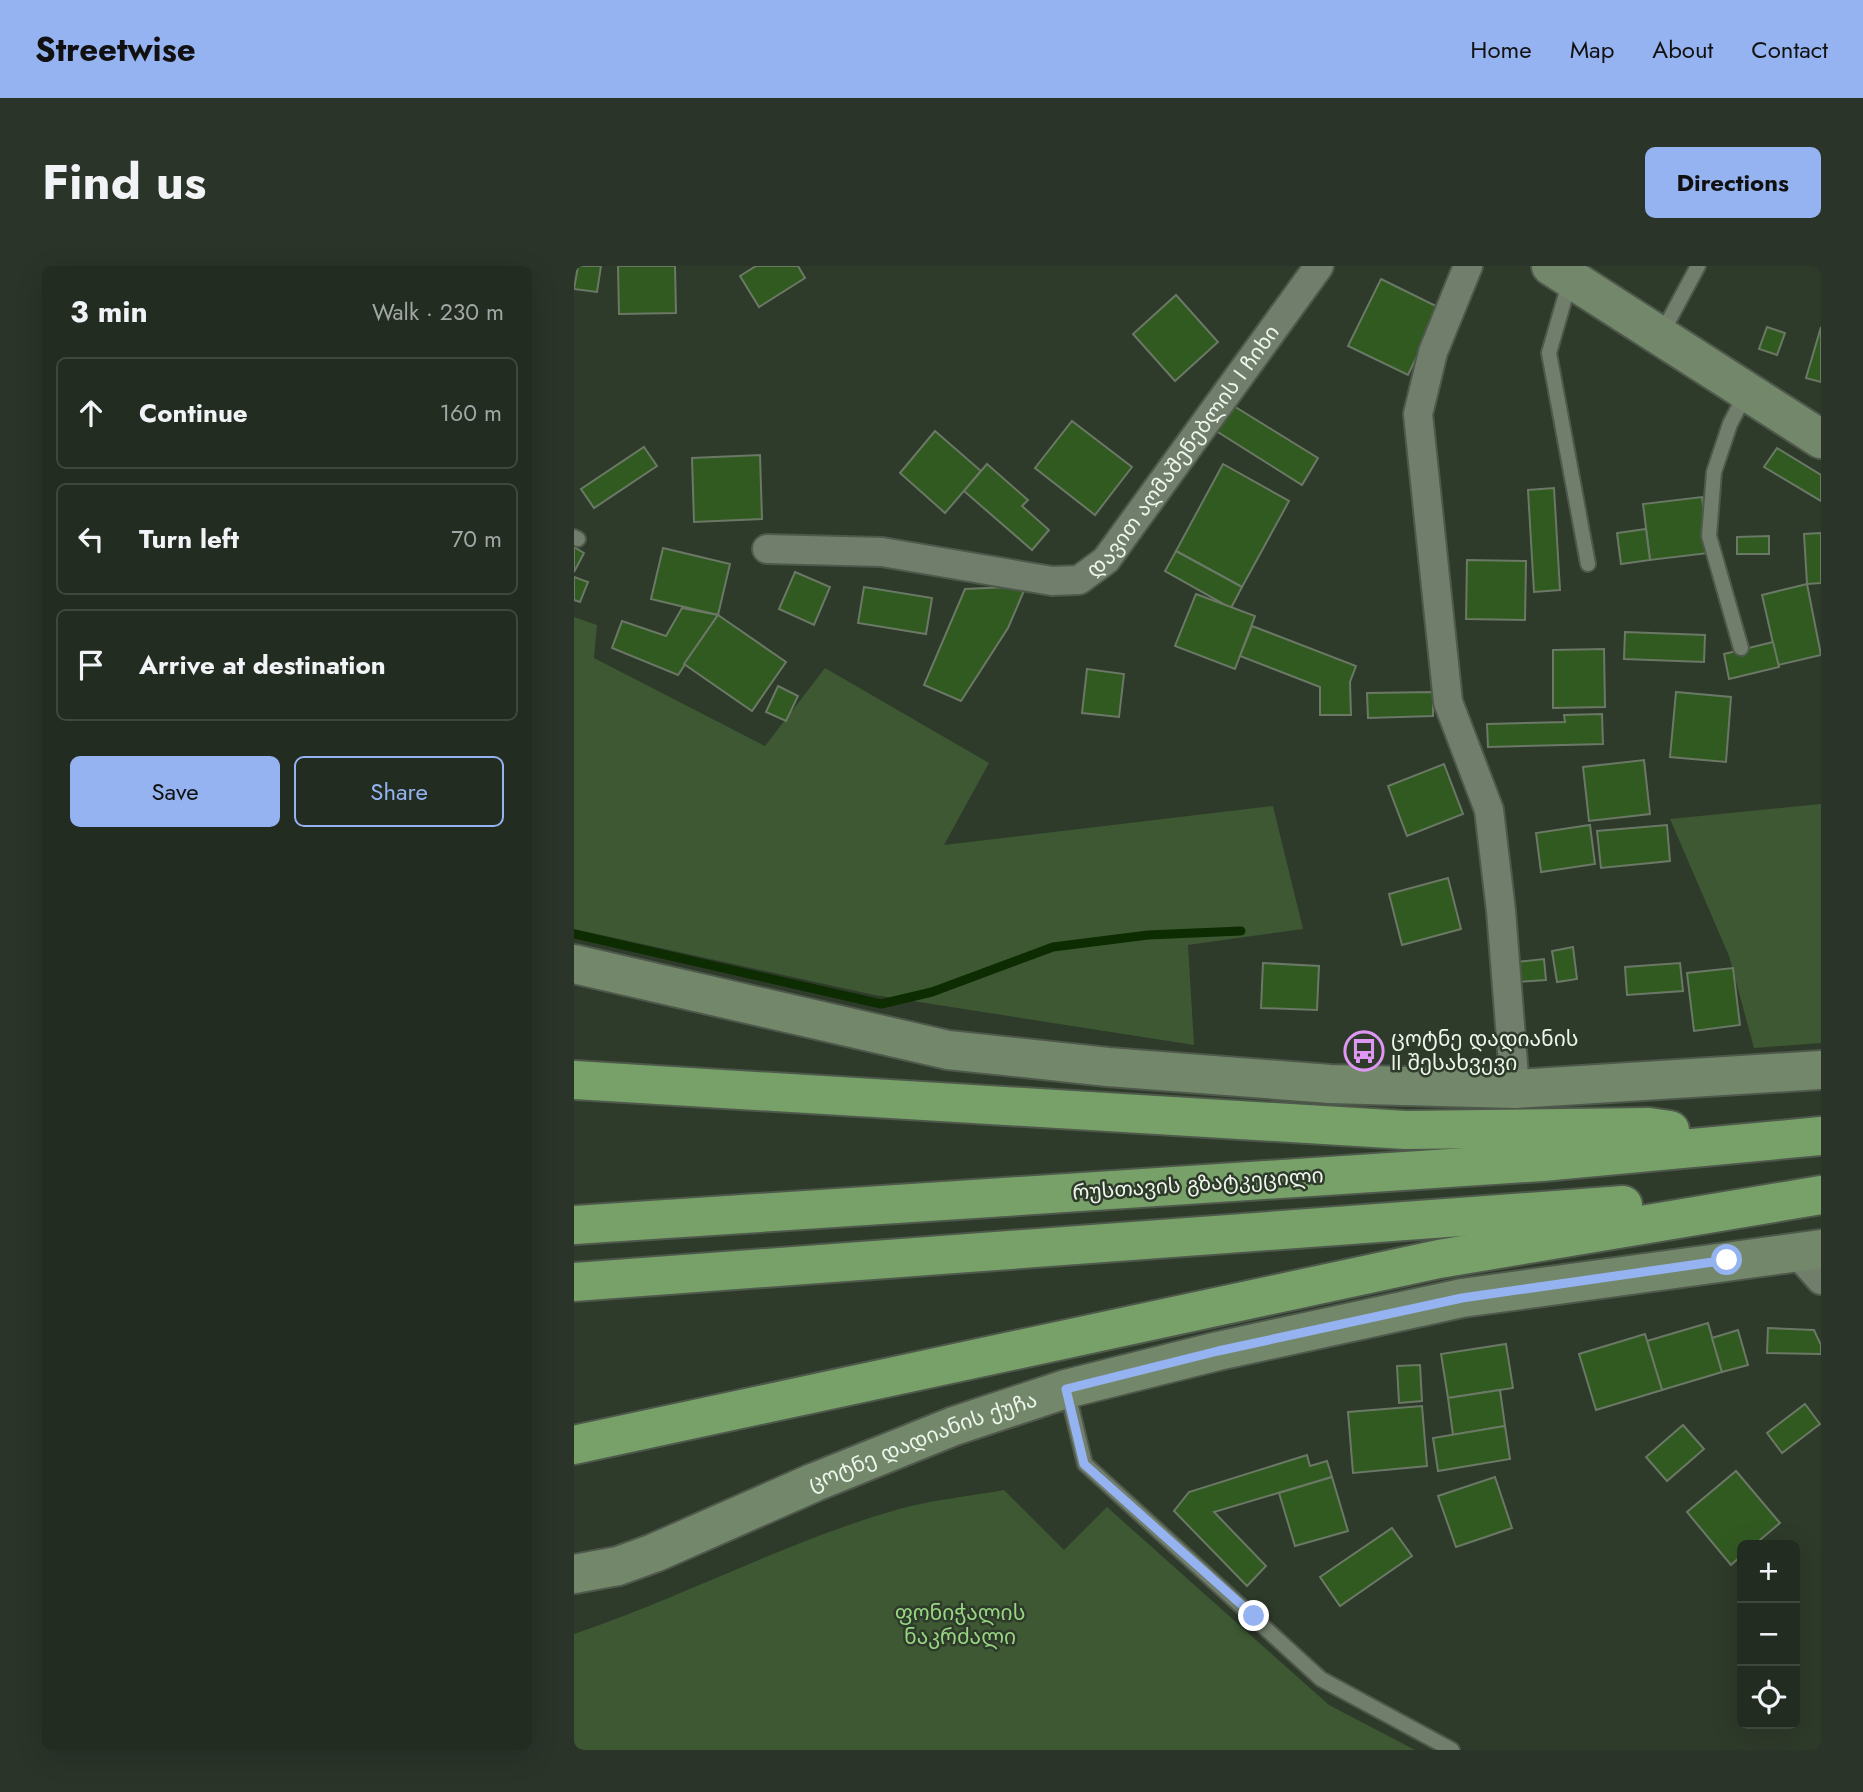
<!DOCTYPE html>
<html lang="en">
<head>
<meta charset="utf-8">
<style>
  :root { --surface:#222c20; --page:#2a3429; --text:#f1f3f6; --muted:#a2a7a5; --line:#3f483e; --accent:#95b2f1 }
  body { margin:0; font-family:Jost,"Noto Sans Georgian",sans-serif; background:var(--page); color:var(--text) }
  .controls { position:absolute; right:21px; bottom:21px; display:grid; overflow:hidden; border-radius:10px; box-shadow:0 7px 28px #0002 }
  .controls button { width:63px; height:63px; display:grid; place-items:center; padding:0; border:0; border-bottom:2px solid var(--line); background:var(--surface); color:var(--text); font:35px sans-serif }
  .stop { position:absolute; width:21px; height:21px; margin:-16px; border:5px solid #95b2f1; border-radius:50%; background:#fff }
  .stop.end { background:#95b2f1; border-color:#fff; box-shadow:0 2px 7px #0008 }
  .list { margin:0; padding:0; list-style:none }
  h2 { display:flex; justify-content:space-between; align-items:center; height:91px; margin:0; padding:0 28px; font-size:30px }
  h2 small { font-size:23px; font-weight:400; color:var(--muted) }
  .list li { display:grid; grid-template-columns:46px 1fr auto; gap:21px; align-items:center; box-sizing:border-box; height:112px; margin:0 14px 14px; padding:0 14px; border:2px solid var(--line); border-radius:10px }
  .list b { display:block; font-size:26px; white-space:nowrap }
  .list em { font-size:23px; font-style:normal; color:var(--muted) }
  .actions { display:flex; gap:14px; padding:21px 28px }
  .actions a { flex:1; padding:16px 0; border:2px solid var(--accent); border-radius:10px; text-align:center; font-size:24px; color:var(--accent) }
  .actions .main { background:var(--accent); color:#111 }
  .icon { flex:none; width:38px; height:38px; fill:none; stroke:currentColor; stroke-width:2; stroke-linecap:round; stroke-linejoin:round }
  .map { position:relative; flex:none; width:1247px; height:1484px; overflow:hidden; border-radius:10px }
  header { display:flex; align-items:center; gap:42px; box-sizing:border-box; height:98px; padding:0 35px; background:var(--accent); color:#111 }
  header strong { font-size:33px }
  nav { display:flex; gap:38px; margin-inline-start:auto; font-size:24px }
  .intro { display:flex; align-items:center; justify-content:space-between; box-sizing:border-box; height:168px; padding:0 42px }
  h1 { margin:0; font-size:49px }
  .button { padding:18px 32px; border-radius:10px; background:var(--accent); color:#111; font-size:24px; font-weight:700 }
  main { display:flex; gap:42px; padding:0 42px }
  aside { flex:1; background:var(--surface); border-radius:10px; box-shadow:0 7px 28px #0002 }
  .map>svg:first-child { display:block }
  .green { fill:#3d5833 }
  .lines { fill:none; stroke-linecap:round; stroke-linejoin:round }
  .stream { stroke:#0d2c01; stroke-width:9 }
  .building { fill:#315a21; stroke:#6b7866; stroke-width:2 }
  .lane-casing { stroke:#4e584b; stroke-width:18 }
  .street-casing { stroke:#4e584b; stroke-width:32 }
  .secondary-casing { stroke:#4e584b; stroke-width:42 }
  .highway-casing { stroke:#4e584b; stroke-width:42 }
  .lane { stroke:#717e6c; stroke-width:14 }
  .street { stroke:#717e6c; stroke-width:28 }
  .secondary { stroke:#73886b; stroke-width:38 }
  .highway { stroke:#77a169; stroke-width:38 }
  .route { stroke:#95b2f1; stroke-width:9 }
  .labels { text-anchor:middle; dominant-baseline:central; stroke-width:5; stroke-linejoin:round; paint-order:stroke }
  .street-label { font-size:21px; fill:#eef6ec; stroke:#2e3a2a }
  .poi-label { font-size:21px; fill:#eef6ec; stroke:#2e3a2a; text-anchor:start }
  .park-label { font-size:21px; fill:#98d683; stroke:#2e3a2a }
</style>
</head>
<body>
<header>
<strong>Streetwise</strong>
<nav><a>Home</a><a>Map</a><a>About</a><a>Contact</a></nav>
</header>
<div class="intro"><h1>Find us</h1><a class="button">Directions</a></div>
<main>
<aside>
<h2>3 min<small>Walk · 230 m</small></h2>
<ul class="list">
<li><svg class="icon" aria-label="ahead" viewBox="0 0 24 24"><path d="M12 20V5M6 11l6-6 6 6"/></svg><div><b>Continue</b></div><em>160 m</em></li>
<li><svg class="icon" aria-label="left" viewBox="0 0 24 24"><path d="M17 20v-9H6M10 6l-5 5 5 5"/></svg><div><b>Turn left</b></div><em>70 m</em></li>
<li><svg class="icon" aria-label="arrive" viewBox="0 0 24 24"><path d="M6 21V4h12l-3 4 3 4H6"/></svg><div><b>Arrive at destination</b></div></li>
</ul>
<div class="actions"><a class="main">Save</a><a>Share</a></div>
</aside>
<div class="map">
<svg width="1247" height="1484" viewBox="0 0 1247 1484">
  <rect width="100%" height="100%" fill="#2e3a2a"/>
  <g class="green">
    <path d="M0,351l23,8 -3,33 171,88 60,-78 164,95 -45,82 329,-39 30,123 -115,16 6,100 -320,-50 -300,-66z"/>
    <path d="M1247,538v239l-67,5 -25,-92 -59,-137z"/>
    <path d="M430,1224l60,60 43,-43 222,198 86,45h-841v-116c110,-37 213,-93 325,-125 34,-9 71,-13 105,-19z"/>
  </g>
  <g class="lines">
    <path class="stream" d="M0,668l307,70 51,-12 121,-45 95,-12 93,-4"/>
  </g>
  <g class="building">
    <path d="M4,0h23l-4,26 -23,-3z"/>
    <path d="M44,0h57l1,47 -57,1z"/>
    <path d="M182,0h42l7,12 -46,29 -19,-31z"/>
    <path d="M807,13l59,29 -32,67 -60,-29z"/>
    <path d="M602,29l42,47 -43,39 -42,-47z"/>
    <path d="M1193,61l18,6 -8,22 -18,-6z"/>
    <path d="M1247,61v55l-15,-4z"/>
    <path d="M655,137l89,55 -16,27 -89,-56z"/>
    <path d="M498,155l60,46 -37,48 -60,-47z"/>
    <path d="M361,165l46,40 -36,42 -45,-40z"/>
    <path d="M70,181l13,19 -63,42 -13,-19z"/>
    <path d="M1203,182l44,27v26l-57,-34z"/>
    <path d="M186,189l2,64 -68,3 -2,-64z"/>
    <path d="M413,198l41,36 -6,6 27,24 -17,20 -68,-59z"/>
    <path d="M649,198l66,37 -47,86 -66,-36z"/>
    <path d="M980,222l6,102 -26,2 -6,-102z"/>
    <path d="M1128,231l7,56 -59,7 -7,-56z"/>
    <path d="M1072,263l4,31 -29,4 -4,-31z"/>
    <path d="M1247,267v50l-14,1 -3,-50z"/>
    <path d="M1195,270v18h-32v-17z"/>
    <path d="M0,281l10,6 -10,19z"/>
    <path d="M89,282l67,16 -12,51 -67,-16z"/>
    <path d="M602,285l66,36 -11,21 -66,-37z"/>
    <path d="M893,294l59,1 -1,59 -59,-1z"/>
    <path d="M221,306l35,15 -16,38 -35,-16z"/>
    <path d="M0,311l14,5 -8,20 -6,-2z"/>
    <path d="M1233,318l14,71 -43,10 -16,-70z"/>
    <path d="M452,320l-18,42 -47,73 -37,-16 41,-96z"/>
    <path d="M290,321l68,11 -6,36 -68,-11z"/>
    <path d="M622,328l59,22 -20,53 -60,-23z"/>
    <path d="M108,342l36,7 -40,60 -66,-27 10,-27 44,15z"/>
    <path d="M144,349l68,47 -34,49 -68,-47z"/>
    <path d="M678,360l104,40 -6,16 1,33h-31v-28l-80,-31z"/>
    <path d="M1051,366l80,3 -1,27 -80,-3z"/>
    <path d="M1199,376l6,25 -50,12 -5,-25z"/>
    <path d="M1030,383l1,58 -52,1v-58z"/>
    <path d="M513,403l37,5 -5,43 -37,-4z"/>
    <path d="M204,420l20,10 -12,25 -20,-9z"/>
    <path d="M859,426v24l-65,2 -1,-25z"/>
    <path d="M1102,426l55,5 -5,65 -56,-5z"/>
    <path d="M1028,448l1,30 -115,3 -1,-23 78,-2 -1,-7z"/>
    <path d="M1070,494l6,54 -61,7 -6,-54z"/>
    <path d="M870,498l19,50 -56,22 -19,-50z"/>
    <path d="M1016,559l5,39 -54,8 -5,-39z"/>
    <path d="M1093,559l3,36 -69,7 -4,-37z"/>
    <path d="M874,612l13,51 -59,16 -13,-51z"/>
    <path d="M999,681l4,32 -20,3 -5,-31z"/>
    <path d="M970,693l2,21 -28,2 -2,-20z"/>
    <path d="M689,697l56,3 -2,44 -56,-2z"/>
    <path d="M1106,697l3,28 -56,4 -2,-28z"/>
    <path d="M1159,702l7,57 -46,6 -7,-58z"/>
    <path d="M1134,1057l14,49 -60,18 -15,-49z"/>
    <path d="M1194,1062l46,2 7,15v9l-54,-1z"/>
    <path d="M1164,1064l10,35 -26,7 -10,-34z"/>
    <path d="M1071,1068l17,56 -66,20 -17,-56z"/>
    <path d="M932,1078l7,44 -65,10 -7,-44z"/>
    <path d="M846,1099l2,36 -23,2 -2,-37z"/>
    <path d="M926,1124l5,36 -52,9 -5,-37z"/>
    <path d="M1231,1138l15,20 -38,29 -15,-20z"/>
    <path d="M848,1140l5,60 -74,7 -5,-61z"/>
    <path d="M1109,1159l21,24 -37,32 -21,-24z"/>
    <path d="M931,1160l5,33 -72,12 -5,-33z"/>
    <path d="M733,1189l3,11 17,-5 5,16 -118,35 52,54 -19,20 -73,-75 15,-19z"/>
    <path d="M1162,1205l44,52 -26,22h-12v10l-11,10 -44,-53z"/>
    <path d="M758,1211l16,54 -53,15 -16,-53z"/>
    <path d="M921,1211l17,51 -56,19 -18,-51z"/>
    <path d="M818,1262l20,28 -72,50 -20,-29z"/>
  </g>
  <g class="lines">
    <g class="lane-casing">
      <g id="lane">
        <path d="M996,14l-21,73 39,211"/>
        <path d="M1087,69l37,-69"/>
        <path d="M0,271l4,2"/>
        <path d="M1167,382l-32,-112 5,-64 16,-48 16,-31"/>
        <path d="M493,1124l18,74 236,215 131,71"/>
      </g>
    </g>
    <g class="street-casing">
      <g id="street">
        <path d="M894,0l-35,86 -15,62 30,288 41,108 12,101 14,178"/>
        <path id="s1" d="M193,283l115,3 170,29 27,-1 27,-20 213,-294"/>
        <path d="M1221,985l26,29"/>
      </g>
    </g>
    <g class="secondary-casing">
      <g id="secondary">
        <path d="M977,0l270,173"/>
        <path d="M0,698l374,86 160,17 222,17 185,5 306,-19"/>
        <path id="s2" d="M0,1308l44,-8 36,-13 161,-71 139,-56 112,-37 152,-38 244,-53 359,-49"/>
      </g>
    </g>
    <g class="highway-casing">
      <g id="highway">
        <path d="M0,814l832,50 243,-3 21,3"/>
        <path d="M0,959l968,-63 279,-26"/>
        <path d="M0,1016l1049,-77"/>
        <path d="M0,1179l865,-186 382,-64"/>
      </g>
    </g>
    <use href="#lane" class="lane"/>
    <use href="#street" class="street"/>
    <use href="#secondary" class="secondary"/>
    <use href="#highway" class="highway"/>
  </g>
  <g class="lines">
    <path class="route" d="M680,1350l-170,-152 -18,-75 152,-38 244,-53 265,-38"/>
  </g>
  <defs>
    <g id="bus-ring" transform="scale(2.0125)"><circle r="9.5" fill="#2e3a2a" stroke="#de98f3" stroke-width="1.5"/><path d="M-5-6H5V4H4V6H2V4H-2V6H-4V4H-5ZM-3.5-4V0h7V-4ZM-3.5 1.2v1.5H-2V1.2ZM2 1.2v1.5H3.5V1.2Z" fill="#de98f3"/></g>
  </defs>
  <g fill-rule="evenodd">
    <use href="#bus-ring" x="790" y="785"/>
  </g>
  <g class="labels">
    <g class="street-label">
      <text stroke="none"><textPath href="#s1" startOffset="481">დავით აღმაშენებლის I ჩიხი</textPath></text>
      <text transform="translate(624 918) rotate(-4)">რუსთავის გზატკეცილი</text>
      <text stroke="none"><textPath href="#s2" startOffset="374">ცოტნე დადიანის ქუჩა</textPath></text>
    </g>
    <g class="poi-label">
      <text x="817" y="773">ცოტნე დადიანის<tspan x="817" dy="24">II შესახვევი</tspan></text>
    </g>
    <g class="park-label">
      <text x="386" y="1347">ფონიჭალის<tspan x="386" dy="24">ნაკრძალი</tspan></text>
    </g>
  </g>
</svg>
<div class="controls">
<button>+</button>
<button>−</button>
<button><svg class="icon" aria-label="locate" viewBox="0 0 24 24"><circle cx="12" cy="12" r="6"/><path d="M12 2v4M12 18v4M2 12h4M18 12h4"/></svg></button>
</div>
<div class="stop" style="left:1153px;top:994px"></div>
<div class="stop end" style="left:680px;top:1350px"></div>
</div>
</main>
</body>
</html>
